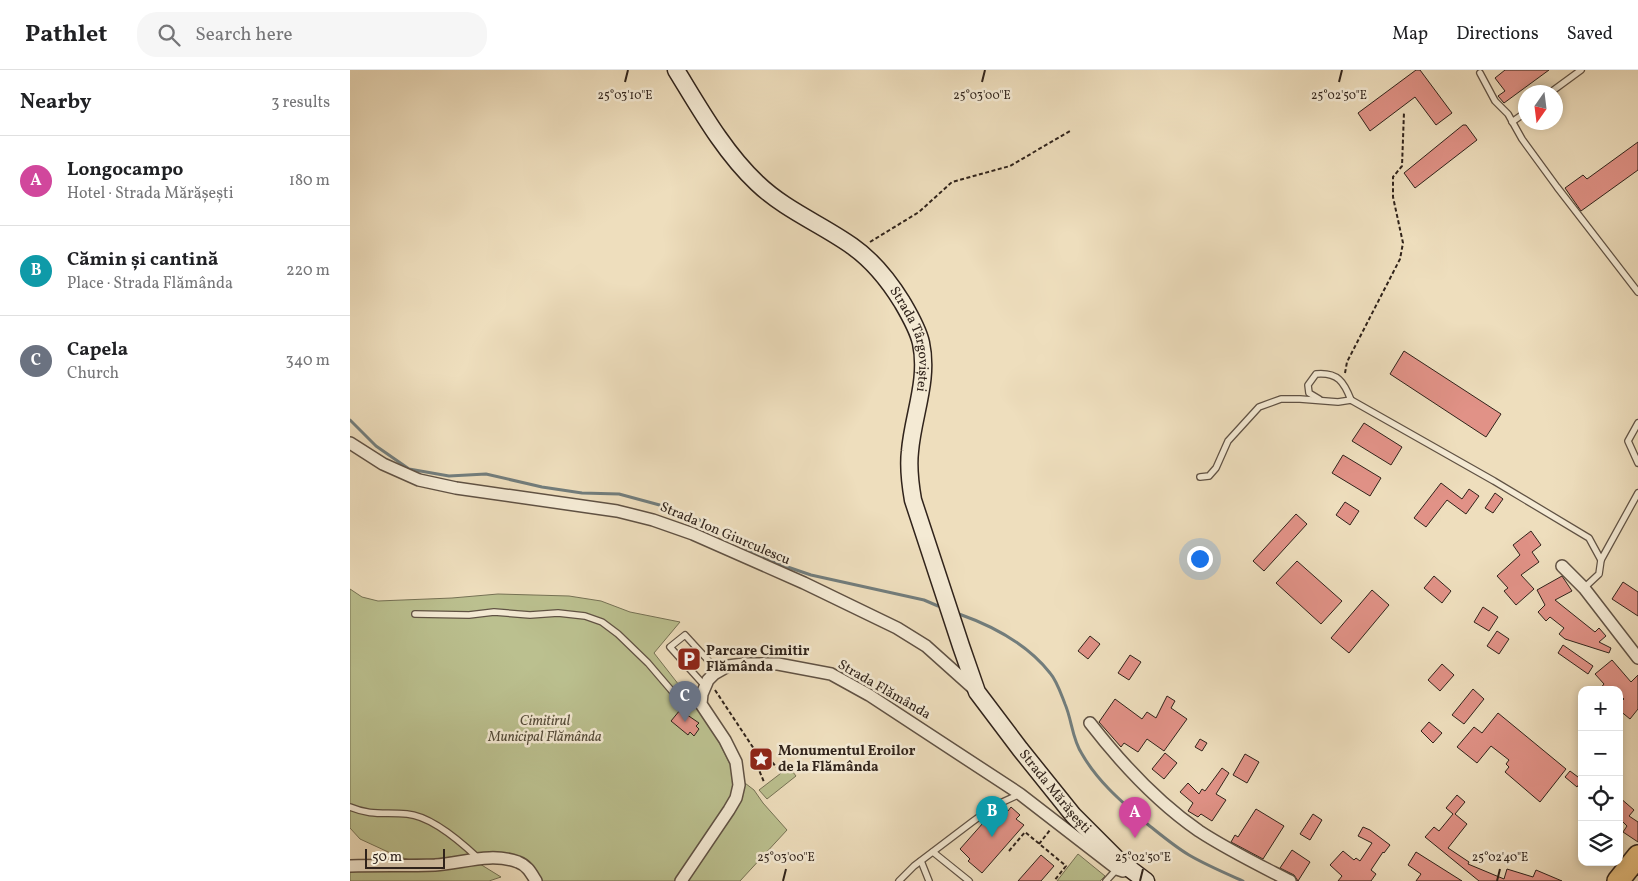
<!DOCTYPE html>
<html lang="en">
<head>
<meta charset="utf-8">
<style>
  :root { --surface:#fff; --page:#f6f6f6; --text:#202124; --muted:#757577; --line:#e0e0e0; --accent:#8f2418 }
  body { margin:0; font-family:Vollkorn,serif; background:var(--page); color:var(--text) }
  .controls { position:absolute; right:15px; bottom:15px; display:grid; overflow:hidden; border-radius:10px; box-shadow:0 2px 8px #0003 }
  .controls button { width:45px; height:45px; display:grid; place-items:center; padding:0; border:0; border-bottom:1px solid var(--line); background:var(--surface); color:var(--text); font:25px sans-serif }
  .compass { position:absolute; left:1168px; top:15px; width:45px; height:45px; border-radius:50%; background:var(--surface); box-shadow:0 2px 8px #0003; rotate:194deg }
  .scale { position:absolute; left:15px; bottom:12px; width:80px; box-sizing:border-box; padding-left:5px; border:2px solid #30231b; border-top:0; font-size:14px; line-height:18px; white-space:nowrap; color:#30231b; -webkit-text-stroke:4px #f4ead4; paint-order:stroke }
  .you { position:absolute; left:849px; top:488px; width:18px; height:18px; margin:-12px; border:4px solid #fff; border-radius:50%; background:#1a73e8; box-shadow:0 0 0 8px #1a73e833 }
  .badge { display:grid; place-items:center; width:32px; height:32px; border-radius:50%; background:var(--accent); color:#fff; font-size:16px; font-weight:700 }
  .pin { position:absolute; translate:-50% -41px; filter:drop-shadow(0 1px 2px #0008) }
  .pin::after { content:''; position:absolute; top:26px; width:18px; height:15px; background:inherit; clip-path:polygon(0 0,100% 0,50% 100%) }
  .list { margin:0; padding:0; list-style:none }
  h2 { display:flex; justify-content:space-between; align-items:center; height:65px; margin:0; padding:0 20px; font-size:21px }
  h2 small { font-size:16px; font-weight:400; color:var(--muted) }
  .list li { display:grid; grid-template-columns:32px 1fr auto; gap:15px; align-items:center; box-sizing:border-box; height:90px; padding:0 20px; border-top:1px solid var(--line) }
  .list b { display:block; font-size:19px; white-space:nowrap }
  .list p { margin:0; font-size:16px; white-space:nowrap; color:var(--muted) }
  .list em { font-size:16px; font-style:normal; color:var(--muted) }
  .icon { flex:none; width:28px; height:28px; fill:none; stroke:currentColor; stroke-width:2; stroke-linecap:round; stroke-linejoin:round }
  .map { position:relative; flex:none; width:1288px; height:811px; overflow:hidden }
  header { display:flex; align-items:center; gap:30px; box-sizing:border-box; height:70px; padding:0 25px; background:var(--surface); border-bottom:1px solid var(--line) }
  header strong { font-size:24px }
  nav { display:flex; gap:28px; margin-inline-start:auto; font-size:18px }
  .search { width:350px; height:45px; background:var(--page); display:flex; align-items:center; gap:12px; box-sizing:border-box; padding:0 18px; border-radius:20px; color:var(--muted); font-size:19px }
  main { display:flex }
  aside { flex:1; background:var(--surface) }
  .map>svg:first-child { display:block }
  .green { fill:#bbc08f; stroke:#767255 }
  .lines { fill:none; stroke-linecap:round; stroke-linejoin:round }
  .stream { stroke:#727d7c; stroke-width:3 }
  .building { fill:#e19287; stroke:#30231b }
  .lane-casing { stroke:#605244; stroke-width:8 }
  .street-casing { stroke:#605244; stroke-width:14 }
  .secondary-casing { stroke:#30231b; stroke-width:19 }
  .highway-casing { stroke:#30231b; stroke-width:24 }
  .path { stroke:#30231b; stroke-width:2; stroke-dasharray:4 2.5; stroke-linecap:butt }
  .lane { stroke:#f4ead4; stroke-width:5.5 }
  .street { stroke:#f4ead4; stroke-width:11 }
  .secondary { stroke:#f4ead4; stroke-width:16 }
  .highway { stroke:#e7bf7e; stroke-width:21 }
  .ticks { fill:none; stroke:#30231b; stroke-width:2 }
  .labels { text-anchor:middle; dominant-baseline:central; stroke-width:5; stroke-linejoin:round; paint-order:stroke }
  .street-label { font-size:14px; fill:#30231b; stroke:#f4ead4 }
  .poi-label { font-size:14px; font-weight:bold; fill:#30231b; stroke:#f4ead4; text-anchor:start }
  .park-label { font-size:14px; font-style:italic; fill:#534a38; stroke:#f4ead4 }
  .ticks-label { font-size:12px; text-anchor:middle; fill:#30231b; stroke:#f4ead4; stroke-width:5; stroke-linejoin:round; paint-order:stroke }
</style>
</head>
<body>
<header>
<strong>Pathlet</strong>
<div class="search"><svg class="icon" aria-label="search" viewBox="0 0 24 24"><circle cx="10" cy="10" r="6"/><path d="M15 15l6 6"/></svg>Search here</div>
<nav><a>Map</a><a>Directions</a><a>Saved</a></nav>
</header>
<main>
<aside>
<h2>Nearby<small>3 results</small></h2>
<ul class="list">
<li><span class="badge" style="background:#d1479c">A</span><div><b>Longocampo</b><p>Hotel · Strada Mărășești</p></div><em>180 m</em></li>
<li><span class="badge" style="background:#0f9aa8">B</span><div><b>Cămin și cantină</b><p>Place · Strada Flămânda</p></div><em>220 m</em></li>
<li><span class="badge" style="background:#6b7280">C</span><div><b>Capela</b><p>Church</p></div><em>340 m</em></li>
</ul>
</aside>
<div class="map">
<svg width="1288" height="811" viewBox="0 0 1288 811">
  <rect width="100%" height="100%" fill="#eedebd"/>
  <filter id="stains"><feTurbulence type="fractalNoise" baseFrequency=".004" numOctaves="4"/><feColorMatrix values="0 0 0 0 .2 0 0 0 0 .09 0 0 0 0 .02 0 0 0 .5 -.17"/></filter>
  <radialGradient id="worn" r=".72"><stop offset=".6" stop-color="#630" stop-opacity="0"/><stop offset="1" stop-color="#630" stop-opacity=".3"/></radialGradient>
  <g class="green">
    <path d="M0,519l12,8 16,4 74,-3 46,-4 71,2 32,5 29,11 50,10 -26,31 57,73 21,42 9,12 13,10 9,13 24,27 -47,51h-211l-2,-4 4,-11 -52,-12 -64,7 -16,-4 -39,-18 -10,-11z"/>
    <path d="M439,697l7,9 -29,23 -8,-9z"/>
    <path d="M728,784l27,22 -5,5h-43z"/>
    <path d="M130,794l21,13 -12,4h-139v-11z"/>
  </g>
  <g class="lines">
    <g class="stream">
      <path d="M0,350l26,26 33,23 40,7 37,-2 56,13 40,6 37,1 48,13 31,12 41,25 31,17 41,14 113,25 14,6"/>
      <path d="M609,544c34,12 69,31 91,59 7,8 11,21 15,31 7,16 7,35 17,50 16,28 40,48 64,69 14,11 28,23 43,32 17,10 36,18 54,26"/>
    </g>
  </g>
  <g class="building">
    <path d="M1066,0h4l32,43 -16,12 -21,-28 -45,34 -12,-18z"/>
    <path d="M1155,0h44l-45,33 -6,-7 7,-5 -10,-13z"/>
    <path d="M1113,55h3l11,15 -62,48 -11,-15z"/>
    <path d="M1288,72v28l-57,41 -16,-23 18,-13 4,4z"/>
    <path d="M1054,281l97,63 -15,23 -96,-63z"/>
    <path d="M1014,353l38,24 -11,18 -39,-24z"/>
    <path d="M993,385l38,23 -11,18 -38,-23z"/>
    <path d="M1091,413l21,16 7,-10 10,7 -13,18 -19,-14 -21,27 -12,-9z"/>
    <path d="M1145,423l8,6 -10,14 -8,-5z"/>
    <path d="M995,432l14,9 -9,14 -14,-10z"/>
    <path d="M946,444l11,10 -43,47 -11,-10z"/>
    <path d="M1181,461l10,14 -9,7 7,10 -18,13 13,14 -18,16 -12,-14 4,-3 -11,-12 23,-21 -7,-10z"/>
    <path d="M947,491l45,40 -21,23 -45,-41z"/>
    <path d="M1084,506l17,15 -9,12 -18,-15z"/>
    <path d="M1212,506l10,15 -17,9 40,32 4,-4 7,8 -7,6 12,6 -2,5 -44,-14 -6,-5 5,-6 -14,-11 -4,4 -8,-9 7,-7 -8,-15z"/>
    <path d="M1273,512l15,10v24l-26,-17z"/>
    <path d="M1022,520l17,15 -40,48 -18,-15z"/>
    <path d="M1133,537l15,10 -9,14 -15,-9z"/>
    <path d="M1147,561l12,8 -10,15 -12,-8z"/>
    <path d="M740,566l10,8 -12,15 -10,-8z"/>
    <path d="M1213,575l30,21 -5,8 -30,-21z"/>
    <path d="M780,585l11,7 -12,18 -11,-7z"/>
    <path d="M1262,590l19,22 7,-7v34l-8,10 -11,-9v-6l5,-5 -5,-5v-4h-20l5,-6 -9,-10z"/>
    <path d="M1092,594l12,11 -14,16 -12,-11z"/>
    <path d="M1123,619l11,10 -20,25 -12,-9z"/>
    <path d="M817,626l8,5 -4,7 16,11 -23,32 -17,-12 -9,13 -14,-9 -3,4 -22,-25 16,-23 27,20 5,-7 9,6z"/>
    <path d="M330,640l19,13 -3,3 3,3 -5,7 -4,-4 -2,3 -17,-14z"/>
    <path d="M1148,643l68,56 -26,33 -35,-30 4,-5 -3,-3 3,-4 -18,-14 -14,17 -20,-16 17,-20 8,6z"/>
    <path d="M1079,652l13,11 -9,10 -12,-12z"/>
    <path d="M850,669l7,4 -5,8 -7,-4z"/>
    <path d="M815,683l12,10 -13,16 -12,-10z"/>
    <path d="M895,684l14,8 -12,21 -14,-8z"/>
    <path d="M872,698l7,5 -13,21 10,6 -14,21 -11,-7 -3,3 -10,-6 5,-8 -13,-11 8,-9 11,11 3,-5 3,2z"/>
    <path d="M1220,701l12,9 -5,7 -12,-10z"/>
    <path d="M1107,725l8,7 -10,12 12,10 -19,24 21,14 -1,2 36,15 3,-10 26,8 3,-7 26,11h-83l-54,-44 9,-10 5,4 14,-17 -7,-6z"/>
    <path d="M1269,727l15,13 -5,6 9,6v20l-15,-10 4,-6 -4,-4 -4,4z"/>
    <path d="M653,737l5,4 3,-4 9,8 -4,4 8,6 -42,48 -14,-12 2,-2 -10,-10 31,-35z"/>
    <path d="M906,739l28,17 -21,33 -32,-17 4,-7 3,2z"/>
    <path d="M963,744l9,6 -12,20 -10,-6z"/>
    <path d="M1013,757l7,3 20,15 -6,8 -1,-1 -12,18 5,4 -5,7h-33l4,-5 -12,-11 13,-14 11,9 2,-2 4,3 12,-18 -14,-7z"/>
    <path d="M942,780l18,12 -12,19 -4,-6 -14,-7z"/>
    <path d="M1066,782l46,29h-46l5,-7 -13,-9z"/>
    <path d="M691,785l13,11 -13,15h-23z"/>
  </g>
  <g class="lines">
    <g class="lane-casing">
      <g id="lane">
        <path d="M1130,3l15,28 13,13 14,25 35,48 81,105"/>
        <path d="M1201,22l30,-22"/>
        <path d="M1162,52l14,-10"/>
        <path d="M969,329l-10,-6 -1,-8 8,-11c22,-2 28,8 35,26"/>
        <path d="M1288,353l-10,18 10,22"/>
        <path d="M850,407l9,-1 7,-8 12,-27 31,-34 22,-8h19l38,3 13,-2 143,81 95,57 12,22 -2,14 -15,14"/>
        <path d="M1251,490l37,-67"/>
        <path d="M65,544l54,1 25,-3 36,3 28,-2 27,3 17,6 16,12 30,29 35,41 19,-10"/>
        <path d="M355,616l-35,-39 15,-12 33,36"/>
        <path d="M0,737c21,9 35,5 57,7 24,2 54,28 71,44"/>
        <path d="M583,782l36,29"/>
        <path d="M571,791l8,20"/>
        <path d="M549,811l15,-15 58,-44 22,-16 26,-12"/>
        <path d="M756,811l11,-12"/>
      </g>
    </g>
    <g class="street-casing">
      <g id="street">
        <path d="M0,373l33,21 36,16 37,8 161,23 36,9 40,14 111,49 93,45 29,18 48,43"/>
        <path d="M1212,496l22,22 54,70"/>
        <path d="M740,653c31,40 67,79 109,108 29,19 60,34 91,50"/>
        <path d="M0,796c28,-1 56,0 85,-1 28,-2 56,-13 83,-3 10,4 13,11 18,19"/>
        <path d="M331,811l48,-71 7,-12 3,-13 -3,-23 -11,-22 -24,-36 1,-10 6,-14 6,-6 14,-8 16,-2h34l53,10 38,21 151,99 97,75 6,2"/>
      </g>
    </g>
    <g class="secondary-casing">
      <g id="secondary">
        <path id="s1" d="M326,0c24,39 48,82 81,113 28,27 64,41 95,63 20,14 37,35 50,56 7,12 16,27 19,41 8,37 -8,72 -11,108 -2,17 0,32 3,49l48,146 16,46 43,57 53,66 45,45 28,21"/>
      </g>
    </g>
    <g class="highway-casing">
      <path id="highway" d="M1268,811l20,-25"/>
    </g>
    <g class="path">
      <path d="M520,172l49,-30 33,-30 58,-16 60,-35"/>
      <path d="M995,303l2,-11 53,-103 3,-16 -10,-46v-20l9,-11 2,-54"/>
      <path d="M365,620l43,65 5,-3 16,18"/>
      <path d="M408,685l-4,3 10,24"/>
      <path d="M689,774l11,-14"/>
      <path d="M659,781l16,-19 41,34 -12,15"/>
    </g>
    <use href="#lane" class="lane"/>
    <use href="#street" class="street"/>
    <use href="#secondary" class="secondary"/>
    <use href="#highway" class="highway"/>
  </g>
  <path class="ticks" d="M275,12l3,-12M632,12l3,-12M989,12l3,-12M433,811l3,-12M790,811l3,-12M1147,811l3,-12"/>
  <defs>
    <g id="parking-square" transform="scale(1.25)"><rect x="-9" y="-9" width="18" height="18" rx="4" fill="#8f2418" stroke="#f4ead4"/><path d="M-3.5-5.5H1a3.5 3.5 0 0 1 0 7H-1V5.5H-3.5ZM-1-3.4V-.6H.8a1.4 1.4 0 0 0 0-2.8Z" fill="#fff"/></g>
    <g id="sight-square" transform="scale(1.25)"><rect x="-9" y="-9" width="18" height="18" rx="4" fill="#8f2418" stroke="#f4ead4"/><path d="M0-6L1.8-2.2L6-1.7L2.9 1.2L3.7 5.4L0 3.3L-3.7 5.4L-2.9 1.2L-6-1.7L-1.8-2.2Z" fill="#fff"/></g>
  </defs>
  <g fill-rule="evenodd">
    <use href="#parking-square" x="339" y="589"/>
    <use href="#sight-square" x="411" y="689"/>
  </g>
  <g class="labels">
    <g class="street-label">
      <text stroke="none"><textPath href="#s1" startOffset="368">Strada Târgoviștei</textPath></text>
      <text transform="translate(375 464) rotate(23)">Strada Ion Giurculescu</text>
      <text transform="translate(534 620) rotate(30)">Strada Flămânda</text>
      <text stroke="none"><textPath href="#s1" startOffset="862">Strada Mărășești</textPath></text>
    </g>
    <g class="poi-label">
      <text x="356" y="581">Parcare Cimitir<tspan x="356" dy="16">Flămânda</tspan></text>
      <text x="428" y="681">Monumentul Eroilor<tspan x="428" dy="16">de la Flămânda</tspan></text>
    </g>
    <g class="park-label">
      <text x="195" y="651">Cimitirul<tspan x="195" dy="16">Municipal Flămânda</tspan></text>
    </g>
  </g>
  <g class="ticks-label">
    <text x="275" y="29">25°03'10"E</text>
    <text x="632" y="29">25°03'00"E</text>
    <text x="989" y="29">25°02'50"E</text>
    <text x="436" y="791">25°03'00"E</text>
    <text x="793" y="791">25°02'50"E</text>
    <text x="1150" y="791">25°02'40"E</text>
  </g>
  <rect width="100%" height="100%" filter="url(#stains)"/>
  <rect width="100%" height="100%" fill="url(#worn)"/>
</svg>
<div class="controls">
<button>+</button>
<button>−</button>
<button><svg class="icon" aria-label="locate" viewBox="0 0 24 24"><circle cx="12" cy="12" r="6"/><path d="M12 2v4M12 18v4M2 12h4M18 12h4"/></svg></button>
<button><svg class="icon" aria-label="layers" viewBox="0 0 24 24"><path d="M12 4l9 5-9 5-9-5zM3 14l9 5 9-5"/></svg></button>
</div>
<svg class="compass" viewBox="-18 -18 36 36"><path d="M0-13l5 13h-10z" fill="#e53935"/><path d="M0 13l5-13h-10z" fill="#757577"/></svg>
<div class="scale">50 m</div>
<div class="you"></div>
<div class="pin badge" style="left:785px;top:768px;background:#d1479c">A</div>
<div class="pin badge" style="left:642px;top:767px;background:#0f9aa8">B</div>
<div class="pin badge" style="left:335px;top:652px;background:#6b7280">C</div>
</div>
</main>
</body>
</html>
